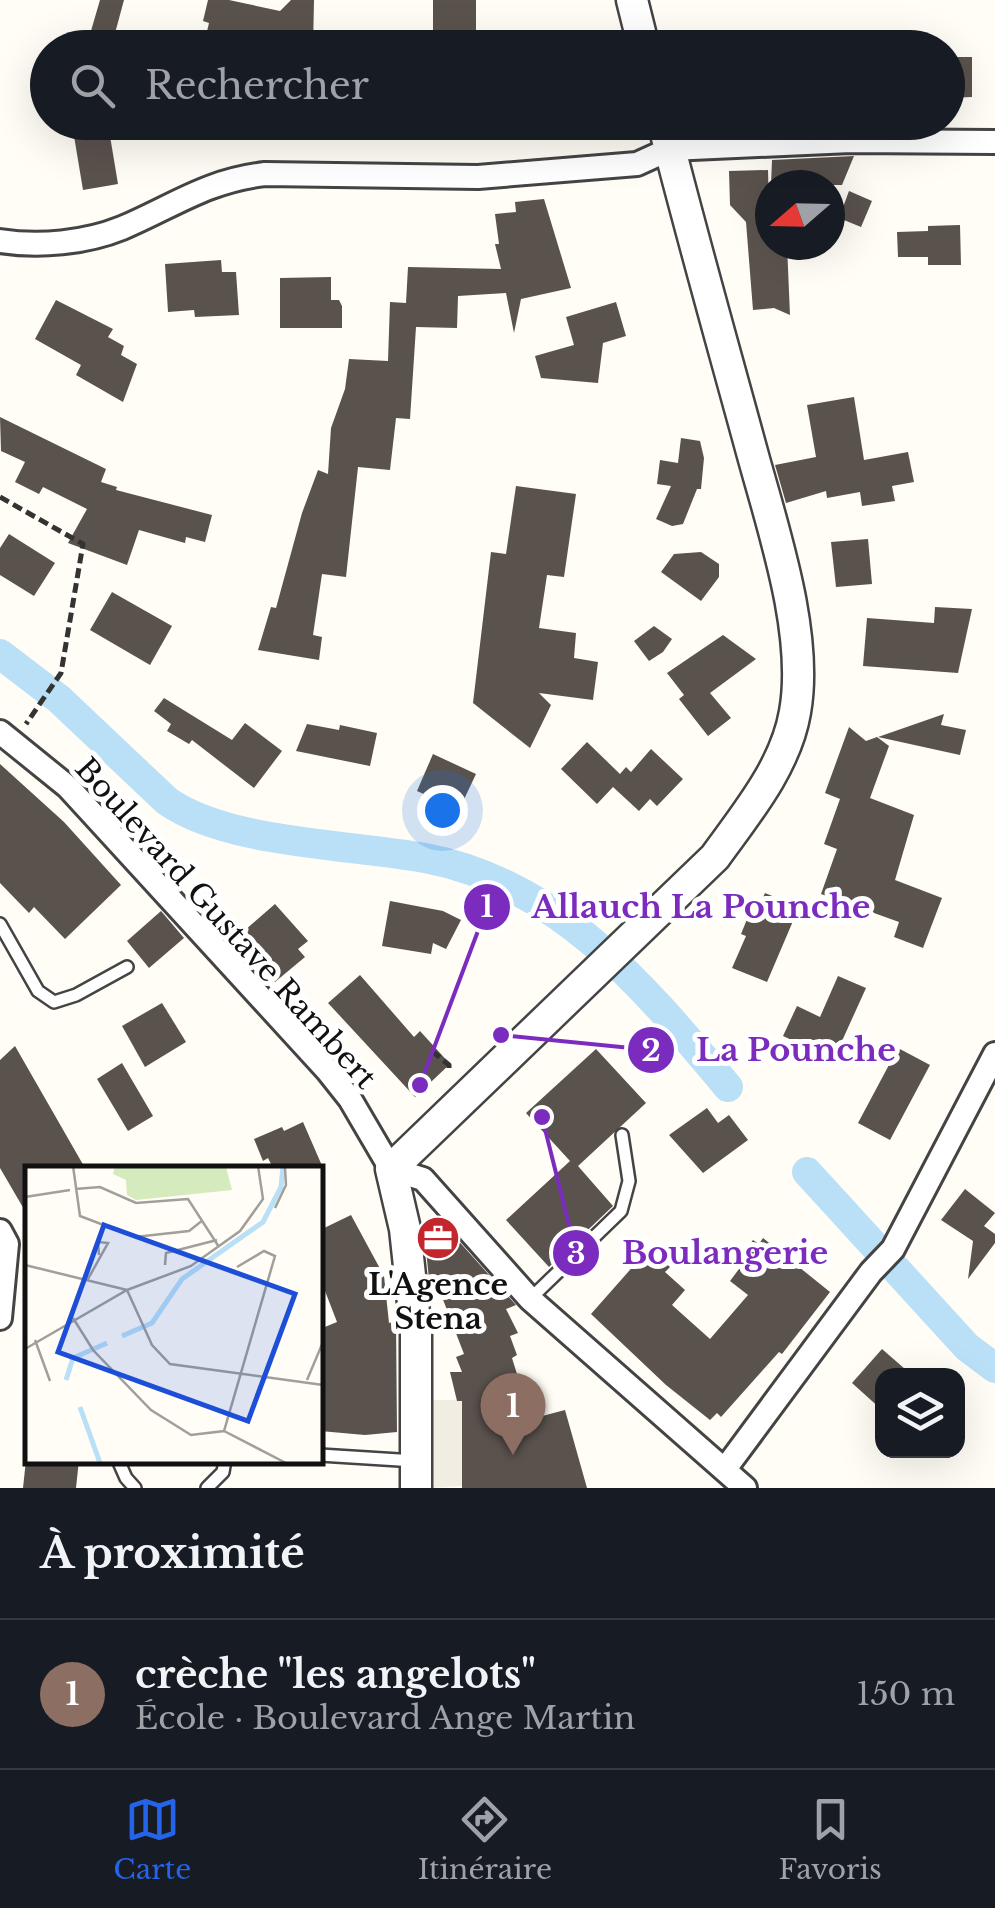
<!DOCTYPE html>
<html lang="fr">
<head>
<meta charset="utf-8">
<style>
  :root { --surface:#171b24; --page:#20242c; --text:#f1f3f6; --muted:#9ea1a6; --line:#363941; --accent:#2563eb }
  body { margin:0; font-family:"Libre Baskerville",serif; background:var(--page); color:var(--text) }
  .controls { position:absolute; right:30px; bottom:30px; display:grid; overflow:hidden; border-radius:20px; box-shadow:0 10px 40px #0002 }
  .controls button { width:90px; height:90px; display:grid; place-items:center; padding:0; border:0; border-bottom:2px solid var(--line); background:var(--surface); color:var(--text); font:50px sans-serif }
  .compass { position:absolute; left:755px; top:170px; width:90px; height:90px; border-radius:50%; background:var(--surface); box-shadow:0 10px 40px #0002; rotate:250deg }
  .you { position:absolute; left:442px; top:810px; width:35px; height:35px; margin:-25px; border:8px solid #fff; border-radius:50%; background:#1a73e8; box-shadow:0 0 0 15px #1a73e833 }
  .badge { display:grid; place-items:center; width:65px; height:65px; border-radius:50%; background:var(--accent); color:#fff; font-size:32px; font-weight:700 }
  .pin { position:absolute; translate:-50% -82px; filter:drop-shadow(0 2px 5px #0008) }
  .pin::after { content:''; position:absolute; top:52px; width:35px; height:30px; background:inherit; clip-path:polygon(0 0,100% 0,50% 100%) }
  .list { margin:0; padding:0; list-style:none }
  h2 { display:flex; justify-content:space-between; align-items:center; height:130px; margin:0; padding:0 40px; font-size:42px }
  h2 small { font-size:32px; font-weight:400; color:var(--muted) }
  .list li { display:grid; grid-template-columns:65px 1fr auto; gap:30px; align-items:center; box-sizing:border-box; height:150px; padding:0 40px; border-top:2px solid var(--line) }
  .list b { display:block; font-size:38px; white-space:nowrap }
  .list p { margin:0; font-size:32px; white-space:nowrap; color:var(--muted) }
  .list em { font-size:32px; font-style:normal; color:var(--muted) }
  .icon { flex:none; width:55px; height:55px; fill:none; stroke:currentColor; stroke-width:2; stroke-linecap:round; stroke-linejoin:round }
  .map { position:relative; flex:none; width:995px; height:1488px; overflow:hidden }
  .search { position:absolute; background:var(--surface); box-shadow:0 10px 40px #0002; left:30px; right:30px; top:30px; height:110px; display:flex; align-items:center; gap:25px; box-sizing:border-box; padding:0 35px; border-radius:55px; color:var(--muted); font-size:38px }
  .sheet { height:280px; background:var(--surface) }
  nav { display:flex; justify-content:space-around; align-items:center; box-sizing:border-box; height:140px; border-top:2px solid var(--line); background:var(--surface); font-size:28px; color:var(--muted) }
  nav a { display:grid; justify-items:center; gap:5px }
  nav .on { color:var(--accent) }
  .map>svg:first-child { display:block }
  .plaza { fill:#f1ede2 }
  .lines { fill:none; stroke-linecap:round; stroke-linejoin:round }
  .canal { stroke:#b9e0f7; stroke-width:30 }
  .building { fill:#5a524d }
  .service-casing { stroke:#444; stroke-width:16 }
  .minor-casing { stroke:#444; stroke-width:28 }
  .tertiary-casing { stroke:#444; stroke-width:35 }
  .path { stroke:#333; stroke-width:5; stroke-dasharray:10 5; stroke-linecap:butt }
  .service { stroke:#fff; stroke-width:11 }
  .minor { stroke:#fff; stroke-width:22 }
  .tertiary { stroke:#fff; stroke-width:30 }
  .labels { text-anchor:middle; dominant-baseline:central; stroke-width:10; stroke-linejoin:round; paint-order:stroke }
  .street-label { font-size:30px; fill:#111; stroke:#fff }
  .poi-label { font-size:30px; font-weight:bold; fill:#111; stroke:#fff }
  .inset-river { fill:none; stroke:#b9e0f7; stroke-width:5 }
  .inset-road { fill:none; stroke:#a09f9a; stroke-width:2.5 }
  .view { fill:#1d4ed8; fill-opacity:0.15; stroke:#1d4ed8; stroke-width:5 }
  .inset-edge { fill:none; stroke:#111; stroke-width:5 }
  .leader { fill:none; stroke:#7b2cbf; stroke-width:4 }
  .callout-dot { fill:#7b2cbf; stroke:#fff; stroke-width:4 }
  .mark-label { font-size:30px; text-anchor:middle; font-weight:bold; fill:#fff }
  .callout-label { font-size:32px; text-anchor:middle; font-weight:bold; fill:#7b2cbf; stroke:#fff; stroke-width:10; stroke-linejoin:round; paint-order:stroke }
</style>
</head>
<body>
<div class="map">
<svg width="995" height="1488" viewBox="0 0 995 1488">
  <rect width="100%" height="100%" fill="#fffdf5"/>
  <path class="plaza" d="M428,1400h34v86l-31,2z"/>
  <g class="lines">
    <g class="canal">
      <path d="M0,654l59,45 108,102c61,43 183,43 258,57 134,25 220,130 303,229"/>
      <path d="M807,1172l160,175 28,21"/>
    </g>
  </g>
  <g class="building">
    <path d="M100,0h24l-13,48h-25z"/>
    <path d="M208,0h21l51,11 11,-11h23l-1,48h-110l6,-25 -6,-2z"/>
    <rect x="433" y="0" width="43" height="48"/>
    <path d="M948,57h24v40l-24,1z"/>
    <path d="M109,130l9,54 -35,6 -9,-54z"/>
    <path d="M854,156l-12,29h-71l1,-25z"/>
    <path d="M768,170l2,75h17l3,70 -16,-7 -21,2 -7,-88 -16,-17 -1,-34z"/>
    <path d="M849,191l23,10 -11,26 -22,-9z"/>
    <path d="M544,199l27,89 -50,11 -7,34 -8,-40 -48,3 -1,32 -41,-1 -6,92 -14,-1 -6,52 -32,-3 -12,110 -24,-3 -9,61 9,2 -3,23 -61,-10 13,-43 5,1 26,-95 16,-43 10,4 3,-46 14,-39 4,-30 39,2 2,-59 16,1 2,-36 93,2 -6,-25h4l-4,-30 21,-2 -1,-10z"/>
    <path d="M960,225l1,40h-33v-8h-30l-1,-25 31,-1v-5z"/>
    <path d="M221,260l1,12h14l3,43 -44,2 -1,-7 -26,2 -3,-48z"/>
    <path d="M331,277v23h8l3,6v22h-62v-50z"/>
    <path d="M56,300l57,29 -5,8 16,9 -3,9 16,9 -14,38 -47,-27 5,-10 -46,-26z"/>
    <path d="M616,302l10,34 -23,7 -5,40 -57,-5 -6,-22 39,-11 -8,-28z"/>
    <path d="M854,397l10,63 44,-8 6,30 -22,4 3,15 -33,5 -2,-14 -33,6 -1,-7 -40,12 -11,-38 41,-8 -9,-52z"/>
    <path d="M0,417l106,52 -5,13 16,5 -1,3 96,25 -7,27 -19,-5 -1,6 -46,-13 -12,35 -59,-22 19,-34 -44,-22 -4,7 -24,-12 10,-20 -24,-11z"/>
    <path d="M681,438l19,3 4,17 -3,31h-4l-14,35 -11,2 -16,-7 15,-33 -14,-2 3,-24 18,3z"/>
    <path d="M516,486l60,8 -12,83 -17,-2 -8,53 37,5 -2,25 24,4 -5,38 -54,-7 12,12 -21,43 -57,-45 18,-151 15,2z"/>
    <path d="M9,534l46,29 -21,33 -34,-21v-27z"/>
    <path d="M868,539l4,45 -36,3 -5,-45z"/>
    <path d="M701,552l18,12v13l-18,24 -40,-29 13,-18z"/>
    <path d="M112,592l60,34 -22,39 -60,-35z"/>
    <path d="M935,607l37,2 -14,64 -95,-7 4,-48 67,5z"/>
    <path d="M654,626l18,13 -9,13 -14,9 -15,-20z"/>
    <path d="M723,635l33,24 -46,34 21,25 -23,18 -29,-37 5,-4 -17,-22z"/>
    <path d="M164,698l68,42 13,-17 37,28 -28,37 -62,-48 -3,4 -22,-13 4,-7 -17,-13z"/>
    <path d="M944,714l-3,11 25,5 -6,25 -82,-18z"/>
    <path d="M307,724l32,6 1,-5 37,8 -7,33 -74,-15z"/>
    <path d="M849,727l17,14 11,-4 12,9 -19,52 44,17 -19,65 47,18 -19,50 -29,-11 5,-15 -78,-28 16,-45 -13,-5 16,-45 -15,-6z"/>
    <path d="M587,742l33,32 6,-7 5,5 20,-23 32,30 -26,27 -7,-7 -11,12 -26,-24 -16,17 -36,-35z"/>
    <path d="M433,754l43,20 -17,36 -42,-19z"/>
    <path d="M0,764l64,58 57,63 -56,54 -31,-32 -5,6 -29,-30z"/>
    <path d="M765,893l34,14 -32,75 -35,-14 14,-32 -5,-2 11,-27 5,3z"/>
    <path d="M390,901l53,10 18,9 -15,29 -13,-6 -2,11 -49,-8z"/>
    <path d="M275,904l33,37 -10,8 7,8 -30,25 -38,-45z"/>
    <path d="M161,911l23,27 -35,30 -22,-27z"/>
    <path d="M360,975l54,62 6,-6 30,33 -35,33 -87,-94z"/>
    <path d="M838,976l28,12 -29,64 -12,-5 -3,7 -39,-18 14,-30 23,11z"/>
    <path d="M162,1003l24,39 -41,25 -23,-41z"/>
    <path d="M15,1046l70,122h-57v48l-28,-48v-108z"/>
    <path d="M898,1048l32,17 -40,75 -32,-17z"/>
    <path d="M596,1049l50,54 -68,63 35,40 -64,61 -43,-47 64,-59 -44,-48z"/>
    <path d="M122,1063l31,53 -25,15 -31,-52z"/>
    <path d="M707,1108l11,15 11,-8 19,25 -45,33 -34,-38z"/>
    <path d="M303,1122l20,46h-50l-5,-10 -5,3 -9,-22 28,-12 2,4z"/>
    <path d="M965,1189l30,24 -11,13 11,8v9l-27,36 5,-38 -32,-21z"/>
    <path d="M351,1215l33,61 5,47 7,-2 1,111 -32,3 -45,-4v-102l17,-7 -17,-44v-48z"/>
    <path d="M438,1218l78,87 -10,4 12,24 -8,3 7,19 -5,3 19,61 34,-9 22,78h-125v-87h-5l-7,-29h12l-6,-15 8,-3 -27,-70 -7,5 -6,-59z"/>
    <path d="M763,1238l67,54 -48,62 -3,-2 -58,65 -4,-4 -7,7 -44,-35 -75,-71 53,-60 4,3 5,-5 17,15 -5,5 20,18 -13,15 38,34 38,-44 -18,-14 15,-20 -5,-4 13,-17 6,4z"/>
    <path d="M882,1349l31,27h-31v34l-30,-27z"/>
    <path d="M26,1460h53l-3,28h-53z"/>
  </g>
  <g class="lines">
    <g class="service-casing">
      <g id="service">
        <path d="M0,924l38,67 16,11 22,-7 51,-28"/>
        <path d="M530,1299l91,-88 8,-30 -7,-46"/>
        <path d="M320,1455l95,6"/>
        <path d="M118,1460l8,18 9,10"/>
        <path d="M207,1488l16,-16 2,-12"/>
      </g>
    </g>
    <g class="minor-casing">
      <g id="minor">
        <path d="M0,241c39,6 85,2 122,-13 52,-22 84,-47 143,-54l213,3 159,-13 33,-15 181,-8 144,1"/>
        <path d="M0,732l68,55 259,283 23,29 41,70 32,10 107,120 215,189"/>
        <path d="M0,1231l7,13 -7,74"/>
        <path d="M725,1469l146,-197 22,-23 102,-195"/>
      </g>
    </g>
    <g class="tertiary-casing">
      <g id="tertiary">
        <path d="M632,0l12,48"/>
        <path d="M416,1488v-157l-11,-102 -14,-60 324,-312c31,-43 71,-91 80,-145 14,-78 -22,-183 -43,-260 -30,-110 -61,-219 -89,-330"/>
      </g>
    </g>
    <g class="path">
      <path d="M0,497l83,47 -22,129 -35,51"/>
      <path d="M432,1051l17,14v8"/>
    </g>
    <use href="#service" class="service"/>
    <use href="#minor" class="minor"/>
    <use href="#tertiary" class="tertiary"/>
  </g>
  <defs>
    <g id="office-disc" transform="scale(2.25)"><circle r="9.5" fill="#c4262e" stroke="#fff"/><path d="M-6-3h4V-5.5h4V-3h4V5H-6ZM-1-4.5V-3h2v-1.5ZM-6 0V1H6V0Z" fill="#fff"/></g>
  </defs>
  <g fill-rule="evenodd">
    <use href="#office-disc" x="438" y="1238"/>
  </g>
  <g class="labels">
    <g class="street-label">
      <text transform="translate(226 923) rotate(48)">Boulevard Gustave Rambert</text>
    </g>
    <g class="poi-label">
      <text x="438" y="1284">L'Agence<tspan x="438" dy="34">Stena</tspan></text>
    </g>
  </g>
  <g transform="translate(25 1166)">
    <rect width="298" height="298" fill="#fffdf5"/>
    <path d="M90,0l111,1 6,23 -96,10 -9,-5 -1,-15 -13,-6z" fill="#d5ebbd"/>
    <path class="inset-river" d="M97,170l30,-13 30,-44 81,-57 18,-35 2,-21M41,214l7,-22 34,-15M55,241l20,56"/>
    <path class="inset-road" d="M48,0l7,50 55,21 54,-6 14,-11M50,23l25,-2 36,16 52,-4 31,48M0,31l45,-7M250,42l11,-23 -1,-17M0,99l102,25M140,99l1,-12 51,-13M63,113l20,-36 -10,-1 1,13M102,124l25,55 18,19 153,21M48,152l20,32 58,60 40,25 33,-4 51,-175 -11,-5 -27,16M10,174l15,41M0,183l102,-59 64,-24 49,-35 23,-32 -5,-33M282,214l16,-38M199,265l62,32"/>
    <path class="view" d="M79,59l191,69 -47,127 -190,-69z"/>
    <rect width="298" height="298" class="inset-edge"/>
  </g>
  <path class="leader" d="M420 1085L487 907M501 1035L651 1050M542 1117L576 1253"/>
  <g class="callout-dot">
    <circle cx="420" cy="1085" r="10"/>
    <circle cx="501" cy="1035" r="10"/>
    <circle cx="542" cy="1117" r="10"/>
    <circle cx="487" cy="907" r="25"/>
    <circle cx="651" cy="1050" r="25"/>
    <circle cx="576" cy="1253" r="25"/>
  </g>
  <g class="mark-label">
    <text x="487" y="917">1</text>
    <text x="651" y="1061">2</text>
    <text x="576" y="1264">3</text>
  </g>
  <g class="callout-label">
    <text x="701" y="918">Allauch La Pounche</text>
    <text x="796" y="1061">La Pounche</text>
    <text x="725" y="1264">Boulangerie</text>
  </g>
</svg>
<div class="controls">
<button><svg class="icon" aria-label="layers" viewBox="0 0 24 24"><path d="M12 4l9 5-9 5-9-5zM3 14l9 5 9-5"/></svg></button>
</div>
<svg class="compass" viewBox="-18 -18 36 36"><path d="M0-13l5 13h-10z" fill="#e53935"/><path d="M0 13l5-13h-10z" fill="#9ea1a6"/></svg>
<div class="you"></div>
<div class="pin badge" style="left:513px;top:1455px;background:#8d6e63">1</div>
<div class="search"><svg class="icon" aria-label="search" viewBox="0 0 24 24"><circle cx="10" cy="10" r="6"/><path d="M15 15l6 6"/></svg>Rechercher</div>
</div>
<section class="sheet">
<h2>À proximité<small></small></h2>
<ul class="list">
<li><span class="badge" style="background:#8d6e63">1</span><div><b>crèche &quot;les angelots&quot;</b><p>École · Boulevard Ange Martin</p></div><em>150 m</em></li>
</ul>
</section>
<nav>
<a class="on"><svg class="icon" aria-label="map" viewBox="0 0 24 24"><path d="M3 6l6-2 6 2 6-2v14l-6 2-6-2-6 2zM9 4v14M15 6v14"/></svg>Carte</a>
<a><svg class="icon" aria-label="directions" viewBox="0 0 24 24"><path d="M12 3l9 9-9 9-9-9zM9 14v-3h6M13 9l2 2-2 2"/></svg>Itinéraire</a>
<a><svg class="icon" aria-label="saved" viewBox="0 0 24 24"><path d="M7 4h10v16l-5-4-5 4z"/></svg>Favoris</a>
</nav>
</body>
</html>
